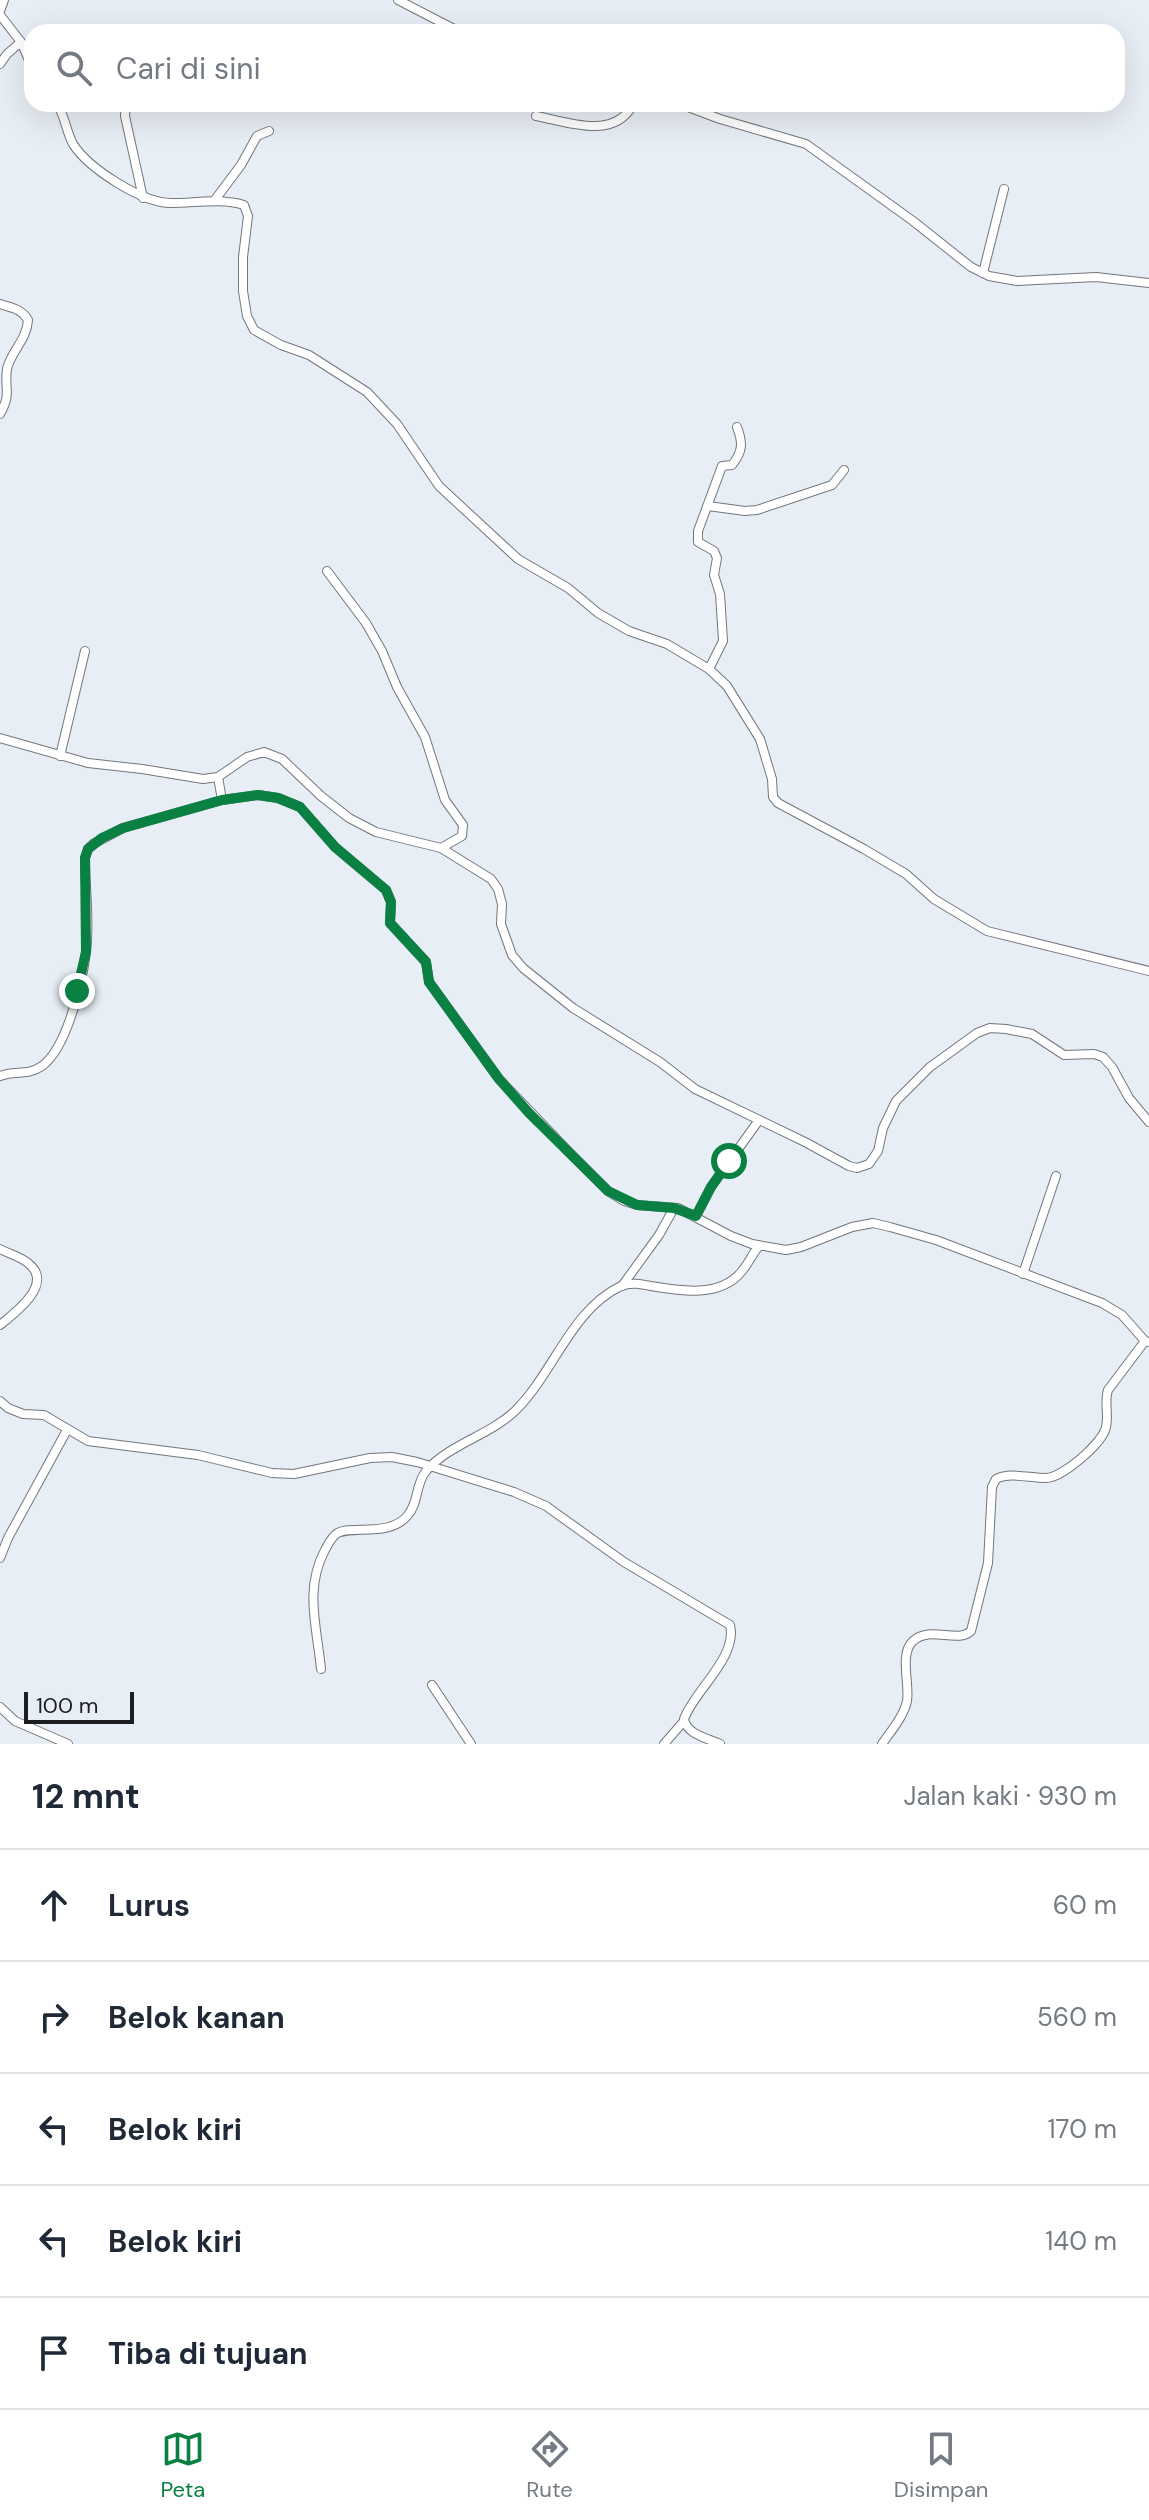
<!DOCTYPE html>
<html lang="id">
<head>
<meta charset="utf-8">
<style>
  :root { --surface:#fff; --page:#f6f6f7; --text:#1f2937; --muted:#747a83; --line:#e0e1e3; --accent:#0b8043 }
  body { margin:0; font-family:"DM Sans",sans-serif; background:var(--page); color:var(--text) }
  .scale { position:absolute; left:24px; bottom:20px; width:110px; box-sizing:border-box; padding-left:8px; border:4px solid #1c1d20; border-top:0; font-size:22px; line-height:28px; white-space:nowrap; color:#1c1d20; -webkit-text-stroke:6px #e8eef5; paint-order:stroke }
  .stop { position:absolute; width:24px; height:24px; margin:-18px; border:6px solid #0b8043; border-radius:50%; background:#fff }
  .stop.end { background:#0b8043; border-color:#fff; box-shadow:0 2px 8px #0008 }
  .list { margin:0; padding:0; list-style:none }
  h2 { display:flex; justify-content:space-between; align-items:center; height:104px; margin:0; padding:0 32px; font-size:34px }
  h2 small { font-size:26px; font-weight:400; color:var(--muted) }
  .list li { display:grid; grid-template-columns:52px 1fr auto; gap:24px; align-items:center; box-sizing:border-box; height:112px; padding:0 32px; border-top:2px solid var(--line) }
  .list b { display:block; font-size:30px; white-space:nowrap }
  .list em { font-size:26px; font-style:normal; color:var(--muted) }
  .icon { flex:none; width:44px; height:44px; fill:none; stroke:currentColor; stroke-width:2; stroke-linecap:round; stroke-linejoin:round }
  .map { position:relative; flex:none; width:1149px; height:1744px; overflow:hidden }
  .search { position:absolute; background:var(--surface); box-shadow:0 8px 32px #0002; left:24px; right:24px; top:24px; height:88px; display:flex; align-items:center; gap:20px; box-sizing:border-box; padding:0 28px; border-radius:24px; color:var(--muted); font-size:30px }
  .sheet { height:664px; background:var(--surface) }
  nav { display:flex; justify-content:space-around; align-items:center; box-sizing:border-box; height:112px; border-top:2px solid var(--line); background:var(--surface); font-size:22px; color:var(--muted) }
  nav a { display:grid; justify-items:center; gap:4px }
  nav .on { color:var(--accent) }
  .map>svg:first-child { display:block }
  .lines { fill:none; stroke-linecap:round; stroke-linejoin:round }
  .street-casing { stroke:#72767d; stroke-width:10 }
  .street { stroke:#fff; stroke-width:8 }
  .route { stroke:#0b8043; stroke-width:10 }
</style>
</head>
<body>
<div class="map">
<svg width="1149" height="1744" viewBox="0 0 1149 1744">
  <rect width="100%" height="100%" fill="#e8eef5"/>
  <g class="lines">
    <g class="street-casing">
      <g id="street">
        <path d="M398,0l62,32"/>
        <path d="M0,11l4,-11"/>
        <path d="M0,15l21,27 11,25"/>
        <path d="M0,64l7,-10 14,-12"/>
        <path d="M57,104c8,12 9,27 16,40 15,24 69,59 98,59 25,0 49,-5 73,2l4,11 -5,41v34l4,25 7,14 27,15 28,10 58,37 30,32 42,62 79,73 50,29 30,25 31,18 38,13 42,25 18,17 33,53 12,40 1,18 5,6 86,46 42,25 28,25 53,32 162,40"/>
        <path d="M126,104l-1,12 18,82"/>
        <path d="M626,104l6,2 17,-2"/>
        <path d="M680,104l40,15 86,25 107,77 58,46 18,9 28,5 79,-4 53,6"/>
        <path d="M536,116c31,6 77,24 96,-10"/>
        <path d="M214,201l27,-36 16,-29 12,-5"/>
        <path d="M983,273l21,-84"/>
        <path d="M0,304c12,4 22,5 28,16 -1,20 -17,31 -21,49 -3,20 5,24 -7,45"/>
        <path d="M708,506l37,5 12,-1 75,-25 12,-15"/>
        <path d="M327,571l39,52 16,28 15,36 28,50 20,63 18,25 -1,11 -21,12"/>
        <path d="M709,669l14,-28 -3,-47 -6,-19 3,-17 -3,-7 -16,-9v-11l24,-65 10,-1c11,-14 11,-22 5,-38"/>
        <path d="M0,738l88,25 54,6 61,10 15,-2 29,-20 17,-5 18,7 39,37 28,22 27,14 65,16 50,31 7,10 4,15 -1,20 11,31 11,13 50,40 87,54 35,27 110,53 44,24 8,2 12,-4 9,-13 5,-23 13,-27 34,-34 47,-34 13,-5 16,1 26,5 32,21 30,-1 9,3 9,10 17,31 20,24"/>
        <path d="M60,756l25,-105"/>
        <path d="M218,777l4,23"/>
        <path d="M0,1076c15,-6 28,0 42,-10 25,-18 40,-83 44,-114 4,-30 -1,-63 -1,-94l3,-9 5,-5 30,-16 99,-28 36,-5 20,3 22,9 35,40 51,43 5,12 -1,21 36,39 3,20 70,97 71,74 38,38 16,10 13,4 41,3 53,28 21,8 34,6 15,-3 51,-20 21,-4 17,4 46,13 166,63 20,12 23,26 4,1"/>
        <path d="M696,1216l15,-29 48,-67"/>
        <path d="M0,1249c9,5 22,8 29,15 25,20 -14,49 -29,61"/>
        <path d="M1023,1274l33,-98"/>
        <path d="M622,1286l37,-51 15,-27"/>
        <path d="M0,1401l8,7 15,6 21,1 44,26 110,14 74,18 22,1 76,-16 22,-1 25,5 97,30 32,14 78,56 106,63c8,32 -36,66 -46,94 2,15 23,19 36,25"/>
        <path d="M0,1558l8,-20 59,-108"/>
        <path d="M321,1669c-4,-42 -17,-80 4,-119 2,-4 6,-11 10,-15 12,-12 54,4 73,-20 11,-13 7,-30 18,-44 23,-27 65,-36 90,-61 38,-38 55,-100 105,-124 10,-4 20,-2 30,0 29,5 70,12 91,-15 7,-8 10,-17 17,-25"/>
        <path d="M432,1685l39,59"/>
        <path d="M0,1707l15,14 53,23"/>
        <path d="M664,1744l20,-23"/>
        <path d="M882,1744c9,-13 22,-28 25,-43 3,-17 -8,-47 6,-60 17,-16 44,3 58,-10l17,-68 4,-76 4,-8c15,-7 33,-1 50,-1 16,0 57,-35 60,-51 3,-12 -2,-24 2,-37l37,-49"/>
      </g>
    </g>
    <use href="#street" class="street"/>
  </g>
  <g class="lines">
    <path class="route" d="M77,991l9,-39 -1,-94 3,-9 14,-11 21,-10 99,-28 36,-5 20,3 22,9 35,40 51,43 5,12 -1,21 36,39 3,20 70,97 30,34 79,78 29,14 37,3 22,8 15,-29 18,-26"/>
  </g>
</svg>
<div class="scale">100 m</div>
<div class="stop" style="left:729px;top:1161px"></div>
<div class="stop end" style="left:77px;top:991px"></div>
<div class="search"><svg class="icon" aria-label="search" viewBox="0 0 24 24"><circle cx="10" cy="10" r="6"/><path d="M15 15l6 6"/></svg>Cari di sini</div>
</div>
<section class="sheet">
<h2>12 mnt<small>Jalan kaki · 930 m</small></h2>
<ul class="list">
<li><svg class="icon" aria-label="ahead" viewBox="0 0 24 24"><path d="M12 20V5M6 11l6-6 6 6"/></svg><div><b>Lurus</b></div><em>60 m</em></li>
<li><svg class="icon" aria-label="right" viewBox="0 0 24 24"><path d="M7 20v-9h11M14 6l5 5-5 5"/></svg><div><b>Belok kanan</b></div><em>560 m</em></li>
<li><svg class="icon" aria-label="left" viewBox="0 0 24 24"><path d="M17 20v-9H6M10 6l-5 5 5 5"/></svg><div><b>Belok kiri</b></div><em>170 m</em></li>
<li><svg class="icon" aria-label="left" viewBox="0 0 24 24"><path d="M17 20v-9H6M10 6l-5 5 5 5"/></svg><div><b>Belok kiri</b></div><em>140 m</em></li>
<li><svg class="icon" aria-label="arrive" viewBox="0 0 24 24"><path d="M6 21V4h12l-3 4 3 4H6"/></svg><div><b>Tiba di tujuan</b></div></li>
</ul>
</section>
<nav>
<a class="on"><svg class="icon" aria-label="map" viewBox="0 0 24 24"><path d="M3 6l6-2 6 2 6-2v14l-6 2-6-2-6 2zM9 4v14M15 6v14"/></svg>Peta</a>
<a><svg class="icon" aria-label="directions" viewBox="0 0 24 24"><path d="M12 3l9 9-9 9-9-9zM9 14v-3h6M13 9l2 2-2 2"/></svg>Rute</a>
<a><svg class="icon" aria-label="saved" viewBox="0 0 24 24"><path d="M7 4h10v16l-5-4-5 4z"/></svg>Disimpan</a>
</nav>
</body>
</html>
